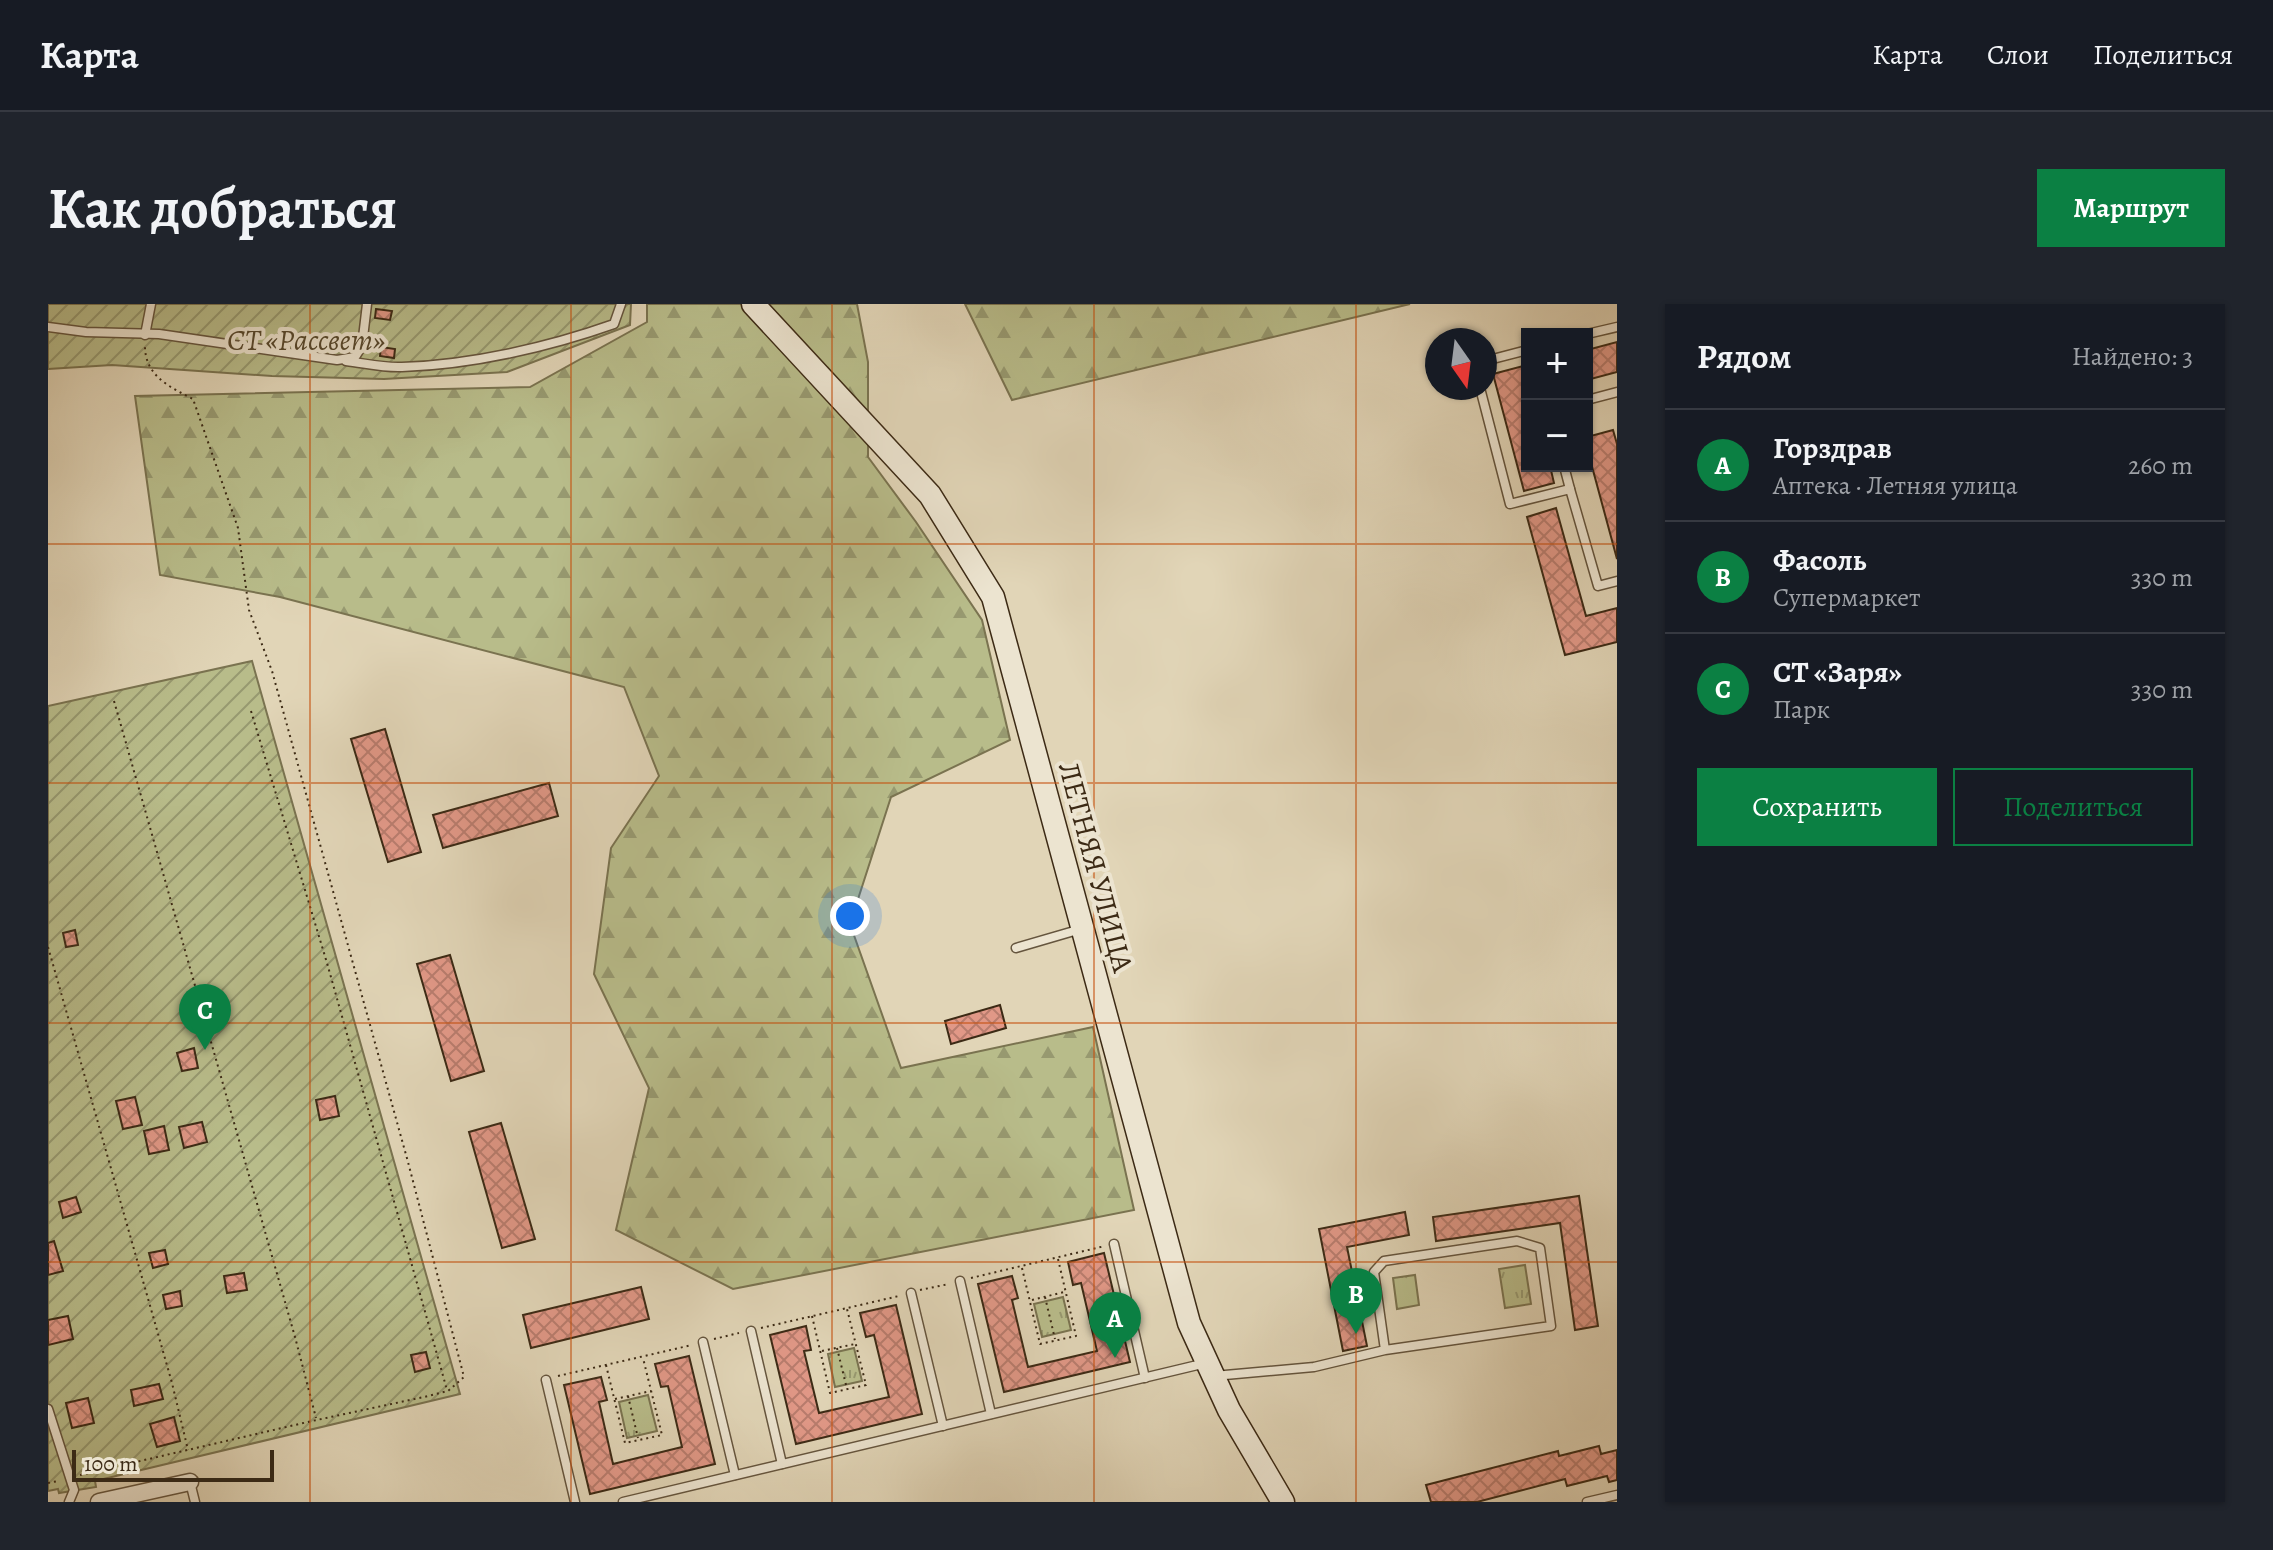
<!DOCTYPE html>
<html lang="ru">
<head>
<meta charset="utf-8">
<style>
  :root { --surface:#171b24; --page:#20242c; --text:#f1f3f6; --muted:#9ea1a6; --line:#363941; --accent:#0b8043 }
  body { margin:0; font-family:Alegreya,serif; background:var(--page); color:var(--text) }
  .controls { position:absolute; right:24px; top:24px; display:grid; overflow:hidden; border-radius:0px; box-shadow:0 2px 6px #0004 }
  .controls button { width:72px; height:72px; display:grid; place-items:center; padding:0; border:0; border-bottom:2px solid var(--line); background:var(--surface); color:var(--text); font:40px sans-serif }
  .compass { position:absolute; left:1377px; top:24px; width:72px; height:72px; border-radius:50%; background:var(--surface); box-shadow:0 2px 6px #0004; rotate:166deg }
  .scale { position:absolute; left:24px; bottom:20px; width:202px; box-sizing:border-box; padding-left:8px; border:4px solid #3c2a15; border-top:0; font-size:22px; line-height:28px; white-space:nowrap; color:#3c2a15; -webkit-text-stroke:6px #ece4d0; paint-order:stroke }
  .you { position:absolute; left:802px; top:612px; width:28px; height:28px; margin:-20px; border:6px solid #fff; border-radius:50%; background:#1a73e8; box-shadow:0 0 0 12px #1a73e833 }
  .badge { display:grid; place-items:center; width:52px; height:52px; border-radius:50%; background:var(--accent); color:#fff; font-size:26px; font-weight:700 }
  .pin { position:absolute; translate:-50% -66px; filter:drop-shadow(0 2px 4px #0008) }
  .pin::after { content:''; position:absolute; top:42px; width:28px; height:24px; background:inherit; clip-path:polygon(0 0,100% 0,50% 100%) }
  .list { margin:0; padding:0; list-style:none }
  h2 { display:flex; justify-content:space-between; align-items:center; height:104px; margin:0; padding:0 32px; font-size:34px }
  h2 small { font-size:26px; font-weight:400; color:var(--muted) }
  .list li { display:grid; grid-template-columns:52px 1fr auto; gap:24px; align-items:center; box-sizing:border-box; height:112px; padding:0 32px; border-top:2px solid var(--line) }
  .list b { display:block; font-size:30px; white-space:nowrap }
  .list p { margin:0; font-size:26px; white-space:nowrap; color:var(--muted) }
  .list em { font-size:26px; font-style:normal; color:var(--muted) }
  .actions { display:flex; gap:16px; padding:24px 32px }
  .actions a { flex:1; padding:18px 0; border:2px solid var(--accent); border-radius:0px; text-align:center; font-size:28px; color:var(--accent) }
  .actions .main { background:var(--accent); color:#fff }
  .map { position:relative; flex:none; width:1569px; height:1198px; overflow:hidden; border-radius:0px }
  header { display:flex; align-items:center; gap:48px; box-sizing:border-box; height:112px; padding:0 40px; background:var(--surface); border-bottom:2px solid var(--line) }
  header strong { font-size:38px }
  nav { display:flex; gap:44px; margin-inline-start:auto; font-size:28px }
  .intro { display:flex; align-items:center; justify-content:space-between; box-sizing:border-box; height:192px; padding:0 48px }
  h1 { margin:0; font-size:56px }
  .button { padding:20px 36px; border-radius:0px; background:var(--accent); color:#fff; font-size:28px; font-weight:700 }
  main { display:flex; gap:48px; padding:0 48px }
  aside { flex:1; background:var(--surface); border-radius:0px; box-shadow:0 2px 6px #0004 }
  .map>svg:first-child { display:block }
  .grass { fill:url(#grass-tufts); stroke:#7a7350; stroke-width:2 }
  .forest { fill:url(#forest-firs); stroke:#7a7350; stroke-width:2 }
  .garden { fill:url(#garden-furrows); stroke:#7a7350; stroke-width:2 }
  .building { fill:url(#building-cross-hatch); stroke:#3c2a15; stroke-width:2 }
  .lines { fill:none; stroke-linecap:round; stroke-linejoin:round }
  .lane-casing { stroke:#65553e; stroke-width:11 }
  .street-casing { stroke:#65553e; stroke-width:19 }
  .secondary-casing { stroke:#3c2a15; stroke-width:25 }
  .path { stroke:#3c2a15; stroke-width:2; stroke-dasharray:2 4; stroke-linecap:butt }
  .lane { stroke:#ece4d0; stroke-width:8 }
  .street { stroke:#ece4d0; stroke-width:16 }
  .secondary { stroke:#ece4d0; stroke-width:22 }
  .grid { fill:none; stroke:#c6500e; stroke-width:2; stroke-opacity:0.55 }
  .labels { text-anchor:middle; dominant-baseline:central; stroke-width:8; stroke-linejoin:round; paint-order:stroke }
  .park-label { font-size:30px; font-style:italic; fill:#55472c; stroke:#ece4d0 }
  .street-label { font-size:30px; fill:#3c2a15; stroke:#ece4d0 }
</style>
</head>
<body>
<header>
<strong>Карта</strong>
<nav><a>Карта</a><a>Слои</a><a>Поделиться</a></nav>
</header>
<div class="intro"><h1>Как добраться</h1><a class="button">Маршрут</a></div>
<main>
<div class="map">
<svg width="1569" height="1198" viewBox="0 0 1569 1198">
  <defs>
    <pattern id="grass-tufts" width="24" height="20" patternUnits="userSpaceOnUse" patternTransform="scale(2)"><rect width="24" height="20" fill="#b8bc8a"/><path d="M3 7l-1-3M5 7V3M7 7l1-3M15 17l-1-3M17 17v-4M19 17l1-3" fill="none" stroke="#979970"/></pattern>
    <pattern id="forest-firs" width="22" height="20" patternUnits="userSpaceOnUse" patternTransform="scale(2)"><rect width="22" height="20" fill="#b8bc8a"/><path d="M5 1l3.5 6h-7zM16 11l3.5 6h-7z" fill="#979970"/></pattern>
    <pattern id="garden-furrows" width="10" height="10" patternUnits="userSpaceOnUse" patternTransform="scale(2)"><rect width="10" height="10" fill="#b8bc8a"/><path d="M-1 1l2-2M0 10L10 0M9 11l2-2" fill="none" stroke="#979970"/></pattern>
    <pattern id="building-cross-hatch" width="8" height="8" patternUnits="userSpaceOnUse" patternTransform="scale(2)"><rect width="8" height="8" fill="#e19887"/><path d="M0 0l8 8M0 8l8-8" fill="none" stroke="#b87c6d"/></pattern>
  </defs>
  <rect width="100%" height="100%" fill="#e1d5b7"/>
  <filter id="stains"><feTurbulence type="fractalNoise" baseFrequency=".0025" numOctaves="4"/><feColorMatrix values="0 0 0 0 .2 0 0 0 0 .09 0 0 0 0 .02 0 0 0 .5 -.17"/></filter>
  <radialGradient id="worn" r=".72"><stop offset=".6" stop-color="#630" stop-opacity="0"/><stop offset="1" stop-color="#630" stop-opacity=".3"/></radialGradient>
  <g class="grass">
    <path d="M1477,961l6,39 -26,4 -6,-39z"/>
    <path d="M1367,971l4,30 -22,4 -4,-31z"/>
    <path d="M1015,993l8,33 -29,7 -8,-33z"/>
    <path d="M806,1044l8,33 -27,6 -7,-33z"/>
    <path d="M600,1091l9,36 -30,7 -8,-36z"/>
  </g>
  <g class="forest">
    <path d="M599,0h210l11,58v95l48,65 66,98 28,120 -119,57 -41,127 51,144 192,-41 41,183 -401,79 -117,-59 33,-142 -55,-114 17,-126 48,-72 -35,-89 -344,-90 -120,-22 -25,-179 395,-9 117,-65z"/>
    <path d="M917,0h445l-398,96z"/>
  </g>
  <g class="garden">
    <path d="M0,0h583l-1,21 -123,47 -123,7 -112,-3 -160,-11 -64,4z"/>
    <path d="M204,357l208,733 -365,87 1,6 -37,6 -1,-4 -10,2v-785z"/>
  </g>
  <g class="building">
    <path d="M328,5l16,2 -2,9 -15,-2z"/>
    <path d="M293,37l13,2 -1,8 -13,-2z"/>
    <path d="M1569,38v30l-30,8v-30z"/>
    <path d="M333,43l14,2 -1,9 -14,-2z"/>
    <path d="M1479,61v101h23l4,17 -30,8 -31,-117z"/>
    <path d="M1565,126l4,14v115l-30,-111v-11z"/>
    <path d="M1508,204l30,108 31,-8v34l-52,13 -38,-138z"/>
    <path d="M337,425l36,123 -33,10 -37,-123z"/>
    <path d="M501,479l9,33 -115,32 -10,-33z"/>
    <path d="M27,626l3,15 -12,2 -3,-14z"/>
    <path d="M402,651l34,116 -33,10 -34,-117z"/>
    <path d="M952,701l6,23 -55,16 -6,-23z"/>
    <path d="M146,744l4,20 -16,3 -5,-18z"/>
    <path d="M287,792l4,20 -19,4 -4,-20z"/>
    <path d="M87,793l7,28 -19,4 -7,-28z"/>
    <path d="M154,818l5,20 -23,6 -5,-21z"/>
    <path d="M453,819l34,116 -33,9 -33,-116z"/>
    <path d="M116,822l5,24 -20,4 -5,-23z"/>
    <path d="M1531,892l19,130 -23,4 -15,-107 -124,18 -3,-24z"/>
    <path d="M28,893l5,15 -18,6 -4,-16z"/>
    <path d="M1357,908l4,23 -62,12 20,99 -24,5 -24,-122z"/>
    <path d="M6,937l9,30 -15,4v-32z"/>
    <path d="M117,946l3,14 -15,4 -4,-15z"/>
    <path d="M1056,949l26,109 -126,30 -26,-108 34,-8 6,22 -6,2 16,67 69,-16 -16,-68 -8,2 -5,-23z"/>
    <path d="M196,969l3,17 -20,3 -3,-17z"/>
    <path d="M593,983l8,32 -118,29 -8,-33z"/>
    <path d="M132,987l2,15 -16,3 -3,-14z"/>
    <path d="M848,1001l26,109 -126,30 -26,-109 36,-9 5,24 -7,1 15,62 70,-16 -15,-62 -8,2 -6,-24z"/>
    <path d="M20,1012l5,23 -25,6v-25z"/>
    <path d="M378,1048l4,16 -15,4 -4,-17z"/>
    <path d="M641,1052l26,108 -125,30 -26,-109 37,-8 6,23 -8,2 14,62 69,-17 -14,-61 -7,1 -6,-23z"/>
    <path d="M111,1080l4,15 -29,7 -3,-16z"/>
    <path d="M40,1094l6,25 -22,5 -6,-25z"/>
    <path d="M126,1113l6,24 -23,6 -7,-23z"/>
    <path d="M1551,1142l2,8 16,-4v30l-8,2 -2,-6 -40,10 -2,-7 -88,23h-46l-5,-17 132,-34 1,5z"/>
  </g>
  <g class="lines">
    <g class="lane-casing">
      <g id="lane">
        <path d="M0,23l38,5 73,2 178,26 18,-3 7,-11 5,-42"/>
        <path d="M1539,30l30,-7"/>
        <path d="M97,31l6,-31"/>
        <path d="M298,57c18,2 37,7 56,6 69,-2 147,-20 212,-43l7,-20"/>
        <path d="M1437,57l42,-11"/>
        <path d="M1432,84l30,116 60,-15 28,97 19,-5"/>
        <path d="M1539,96l30,-8"/>
        <path d="M1516,162l6,23"/>
        <path d="M968,644l65,-19"/>
        <path d="M1066,940l31,134"/>
        <path d="M912,977l31,133"/>
        <path d="M863,989l32,133"/>
        <path d="M703,1027l31,133"/>
        <path d="M655,1038l32,133"/>
        <path d="M1166,1072l100,-9 71,-17 166,-24 -11,-78 -23,-7 -133,20 -10,11 11,78"/>
        <path d="M498,1076l29,122"/>
        <path d="M0,1105l26,81 -5,12"/>
        <path d="M142,1178l5,20"/>
        <path d="M575,1198l583,-139"/>
        <path d="M1539,1198l30,-7"/>
      </g>
    </g>
    <g class="street-casing">
      <path id="street" d="M51,1198l91,-20"/>
    </g>
    <g class="secondary-casing">
      <path id="secondary" d="M705,0l177,191 63,102 196,726 40,87 54,92"/>
    </g>
    <g class="path">
      <path d="M66,397l181,636 21,81"/>
      <path d="M203,407l76,252 120,427"/>
      <path d="M0,643l124,436 16,67"/>
      <path d="M974,964l18,76 36,-8 -18,-77"/>
      <path d="M923,974l134,-32"/>
      <path d="M872,986l29,-6"/>
      <path d="M997,993l10,42"/>
      <path d="M984,996l32,-8"/>
      <path d="M764,1012l18,77 36,-8 -19,-76"/>
      <path d="M713,1024l138,-32"/>
      <path d="M666,1035l25,-6"/>
      <path d="M789,1044l10,41"/>
      <path d="M774,1047l33,-7"/>
      <path d="M558,1061l19,78 37,-8 -19,-77"/>
      <path d="M510,1072l134,-31"/>
      <path d="M580,1092l10,42"/>
      <path d="M567,1095l36,-8"/>
      <path d="M32,1171l232,-54 112,-24 24,-6 16,-14 -56,-215 -136,-491 -23,-61 -11,-82 -45,-129c-23,-12 -49,-23 -48,-55"/>
      <path d="M0,1179l10,-2"/>
    </g>
    <use href="#lane" class="lane"/>
    <use href="#street" class="street"/>
    <use href="#secondary" class="secondary"/>
  </g>
  <path class="grid" d="M262,0v1198M523,0v1198M784,0v1198M1046,0v1198M1308,0v1198M0,240h1569M0,479h1569M0,719h1569M0,958h1569"/>
  <g class="labels">
    <g class="park-label">
      <text x="258" y="36">СТ «Рассвет»</text>
    </g>
    <g class="street-label">
      <text transform="translate(1048 563) rotate(75)">ЛЕТНЯЯ УЛИЦА</text>
    </g>
  </g>
  <rect width="100%" height="100%" filter="url(#stains)"/>
  <rect width="100%" height="100%" fill="url(#worn)"/>
</svg>
<div class="controls">
<button>+</button>
<button>−</button>
</div>
<svg class="compass" viewBox="-18 -18 36 36"><path d="M0-13l5 13h-10z" fill="#e53935"/><path d="M0 13l5-13h-10z" fill="#9ea1a6"/></svg>
<div class="scale">100 m</div>
<div class="you"></div>
<div class="pin badge" style="left:1067px;top:1054px">A</div>
<div class="pin badge" style="left:1308px;top:1030px">B</div>
<div class="pin badge" style="left:157px;top:746px">C</div>
</div>
<aside>
<h2>Рядом<small>Найдено: 3</small></h2>
<ul class="list">
<li><span class="badge">A</span><div><b>Горздрав</b><p>Аптека · Летняя улица</p></div><em>260 m</em></li>
<li><span class="badge">B</span><div><b>Фасоль</b><p>Супермаркет</p></div><em>330 m</em></li>
<li><span class="badge">C</span><div><b>СТ «Заря»</b><p>Парк</p></div><em>330 m</em></li>
</ul>
<div class="actions"><a class="main">Сохранить</a><a>Поделиться</a></div>
</aside>
</main>
</body>
</html>
